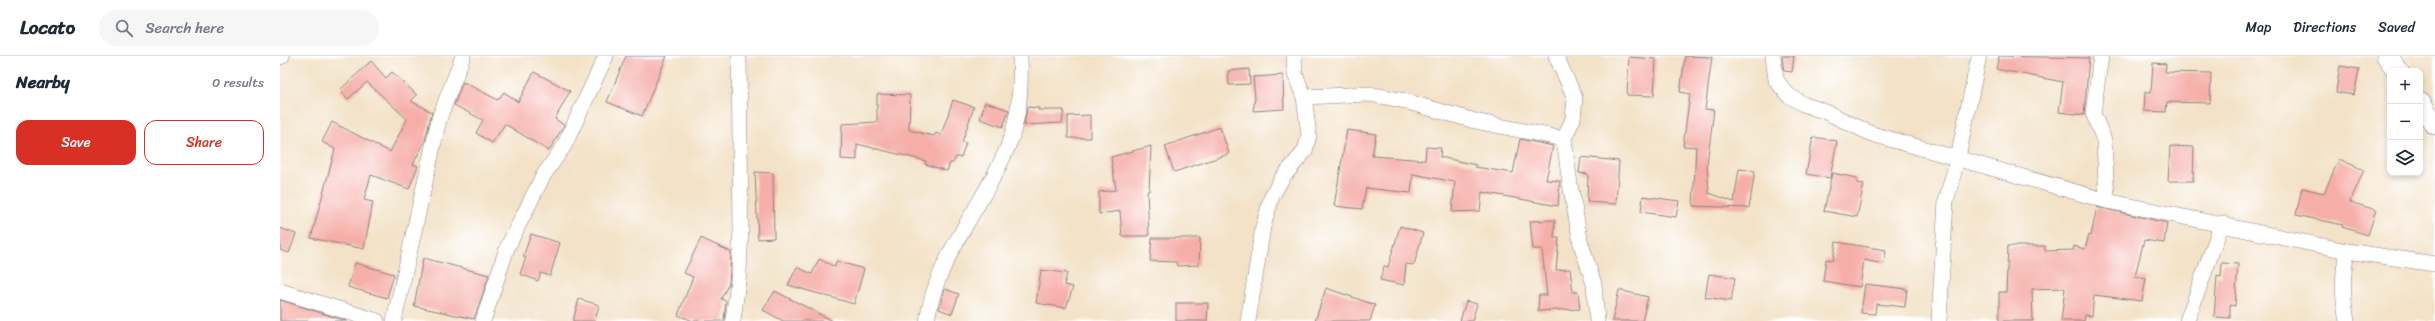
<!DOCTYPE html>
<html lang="en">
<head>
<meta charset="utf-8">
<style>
  :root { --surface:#fff; --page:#f6f6f7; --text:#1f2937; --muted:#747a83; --line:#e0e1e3; --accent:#d93025 }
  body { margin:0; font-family:Sriracha,sans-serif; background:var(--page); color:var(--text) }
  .controls { position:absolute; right:12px; top:12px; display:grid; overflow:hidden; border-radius:8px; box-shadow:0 2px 6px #0003 }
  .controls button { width:36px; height:36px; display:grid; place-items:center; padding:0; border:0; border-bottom:1px solid var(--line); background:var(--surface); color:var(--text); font:20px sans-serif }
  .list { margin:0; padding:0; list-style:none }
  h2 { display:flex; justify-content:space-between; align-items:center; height:52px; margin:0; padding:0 16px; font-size:17px }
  h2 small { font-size:13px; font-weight:400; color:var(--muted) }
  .actions { display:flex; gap:8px; padding:12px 16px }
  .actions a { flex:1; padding:9px 0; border:1px solid var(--accent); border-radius:12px; text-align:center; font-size:14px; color:var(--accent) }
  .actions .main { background:var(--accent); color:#fff }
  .icon { flex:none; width:22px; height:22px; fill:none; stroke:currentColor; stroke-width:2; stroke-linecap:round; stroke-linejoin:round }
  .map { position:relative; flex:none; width:2155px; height:265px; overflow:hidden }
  header { display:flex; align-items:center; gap:24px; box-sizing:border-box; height:56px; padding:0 20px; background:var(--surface); border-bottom:1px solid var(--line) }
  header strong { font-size:19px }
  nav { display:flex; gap:22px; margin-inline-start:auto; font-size:14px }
  .search { width:280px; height:36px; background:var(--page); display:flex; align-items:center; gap:10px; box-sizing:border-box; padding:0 14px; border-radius:22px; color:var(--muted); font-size:15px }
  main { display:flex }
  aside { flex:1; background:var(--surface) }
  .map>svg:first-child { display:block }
  .building { fill:#f6aea9 }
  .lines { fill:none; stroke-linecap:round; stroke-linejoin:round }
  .street-casing { stroke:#8a8281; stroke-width:16 }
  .secondary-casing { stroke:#8a8281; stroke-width:22 }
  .street { stroke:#fff; stroke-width:15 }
  .secondary { stroke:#fff; stroke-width:21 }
</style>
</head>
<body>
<header>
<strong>Locato</strong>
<div class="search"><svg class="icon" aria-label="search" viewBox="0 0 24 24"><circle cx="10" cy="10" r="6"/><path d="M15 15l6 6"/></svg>Search here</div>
<nav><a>Map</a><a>Directions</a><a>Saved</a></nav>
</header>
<main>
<aside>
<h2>Nearby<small>0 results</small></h2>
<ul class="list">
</ul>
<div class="actions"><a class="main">Save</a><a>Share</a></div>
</aside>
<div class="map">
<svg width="2155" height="265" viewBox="0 0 2155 265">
  <rect width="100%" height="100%" fill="#fff"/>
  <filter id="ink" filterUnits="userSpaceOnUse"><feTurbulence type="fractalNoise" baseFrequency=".025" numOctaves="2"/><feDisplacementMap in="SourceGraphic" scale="8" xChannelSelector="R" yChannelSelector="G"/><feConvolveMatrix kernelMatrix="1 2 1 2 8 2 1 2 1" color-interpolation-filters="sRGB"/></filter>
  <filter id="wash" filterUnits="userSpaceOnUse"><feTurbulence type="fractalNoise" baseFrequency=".012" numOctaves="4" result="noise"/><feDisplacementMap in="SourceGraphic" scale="16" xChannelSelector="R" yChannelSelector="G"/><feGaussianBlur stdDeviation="0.9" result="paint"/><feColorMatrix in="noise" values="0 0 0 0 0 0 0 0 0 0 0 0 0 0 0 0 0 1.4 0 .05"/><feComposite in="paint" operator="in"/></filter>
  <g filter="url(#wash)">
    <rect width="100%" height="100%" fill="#f3e2c7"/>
    <g id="blocks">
      <g class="building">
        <path d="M346,0h41l-25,60 -35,-14z"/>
        <path d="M1405,0l27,1 -7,52 9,1 -7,54 2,29 25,9 5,-33 16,2 -6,37 -56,-2 3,-59 -13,-1 7,-52 -10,-2z"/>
        <path d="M1502,0h12l-2,16 -8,-1z"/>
        <path d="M1719,0l90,2 -5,57 -25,-3 4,-30 -67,-13z"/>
        <path d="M1349,1l27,2 -2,37 -27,-1z"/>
        <path d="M91,5l15,17 6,-6 25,23 -6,6 21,11 -7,29 -12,23 5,2 -9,23 -38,-14 -7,25 9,2 -9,47 -53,-11 24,-89 -13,-7 10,-20 58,30 17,-33 -40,-37 -19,17 -8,-9z"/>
        <path d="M1873,7l13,1 -1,8 46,1 -1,30 -43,-1 -1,10 -22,-1 1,-19h6z"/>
        <path d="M2060,10l19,3 -5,26 -18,-3z"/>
        <path d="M969,13l1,15 -21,1 -1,-14z"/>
        <path d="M254,16l36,19 -15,28 9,6 -15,26 -44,-27 -13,19 -16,-10 7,-13 -29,-15 9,-23 35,18 6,-8 14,10z"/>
        <path d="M1003,19l1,34 -31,2 2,-13 -2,-21z"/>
        <path d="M597,38l33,1 -1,35 25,6 2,-3 5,2 12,-35 21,7 -12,35 4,1 -5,14h-5l-3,6h-3l-3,8 -22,-7 1,-3 -69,-17v16l-16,-1 1,-35 35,-2z"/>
        <path d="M705,46l24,8 -6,17 -23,-8z"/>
        <path d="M747,51l12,1 -1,2h26l-2,13 -38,2z"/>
        <path d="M810,59v23h-22v-22z"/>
        <path d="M940,71l9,27 -55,18 -9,-26z"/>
        <path d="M1067,74l29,4 -4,22 53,4 1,-13 15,1 -1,9 36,8 -1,2 38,6 7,-34 33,7 -7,34 14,1 -2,25 -76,-14 -2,19 -28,1 3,-30 -42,-8 -2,19 -45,-5 -4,21 -28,-3z"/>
        <path d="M1533,81l24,4 -7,37 -24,-4z"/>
        <path d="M871,90l-2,45h-2l2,45h-27l-2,-25 -21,3v-22l17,-2 -5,-33z"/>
        <path d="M1890,90l24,1 -1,34h-25z"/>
        <path d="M1301,101l38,4 -3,43 -29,-2 1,-28 -9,-1z"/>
        <path d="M2059,103l25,11 -14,32 26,8 -8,25 -26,-8 1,-2 -47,-10 6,-27 22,5z"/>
        <path d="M475,116l18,1 1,65 -16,1z"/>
        <path d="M1552,117l25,5v5l7,1 -7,33 -33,-6z"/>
        <path d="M1363,140l36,5 -3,16 -35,-5z"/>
        <path d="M1817,151l70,16 -3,20 -20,-3 -9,36 11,2 -4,23 -48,-6 -2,21 -7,-1 -1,6h-23l4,-33 -33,1 1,32h-34v-29h7l2,-46h37v5l28,-1 1,-4 11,3 4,-14 2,1z"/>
        <path d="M1275,164l-1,18h5l-3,32 14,-1 3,23h5l2,17 -42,2 1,-16h8l-5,-46h-9l-3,-28z"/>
        <path d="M1120,170l23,7 -9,32 -8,-1 -2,21 -24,-5 4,-14 4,1z"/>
        <path d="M0,172l16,6 -7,19 -9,-3z"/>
        <path d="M251,178l29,9 -10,33 -9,-3 -3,8 -18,-7 6,-17h-3z"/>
        <path d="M421,182l30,14 -2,31 -8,16 5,2 -2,20h-31l-15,-6 15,-38 -9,-4z"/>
        <path d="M872,182h48l-1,27 -22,1 -1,-4 -26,-1z"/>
        <path d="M1556,186l50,8 -2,14 -20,-4 -4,27 -37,-6 3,-22 7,1z"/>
        <path d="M143,202l66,17 -15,44 -60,-13z"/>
        <path d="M539,203l16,8 1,-6 28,8 -10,35 -66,-19 9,-18 15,7z"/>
        <path d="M75,207l39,11 -7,24 -39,-11z"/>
        <path d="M1942,207l16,1 -3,42 -5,-1v13l-16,-1 3,-41 4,1z"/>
        <path d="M761,214l26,3 -3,12 9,2 -7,21 -30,-5z"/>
        <path d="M1429,218l26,4 -4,23 -26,-4z"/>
        <path d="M1585,228l42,5 -2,18 -29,-3 -1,10 -14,-1z"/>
        <path d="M1046,232l49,17 -5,16h-55z"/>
        <path d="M665,233l14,5 -7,20 -13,-5z"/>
        <path d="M1339,234l29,7 -6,24h-30z"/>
        <path d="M495,235l58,30h-50l-20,-11z"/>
        <path d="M299,243l20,6 -4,16h-22z"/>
        <path d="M0,244l67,21h-67z"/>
        <path d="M1186,245l11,3 -5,17h-12z"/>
        <path d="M896,247h32l-1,18h-31z"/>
      </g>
    </g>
  </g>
  <g filter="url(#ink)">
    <use href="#blocks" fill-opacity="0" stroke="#8a8281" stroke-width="1"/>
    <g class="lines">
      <g class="street-casing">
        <g id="street">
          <path d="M1276,0l19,42 -2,21 -9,20 6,45 11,60 13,40 3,37"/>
          <path d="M1493,0l3,24 12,15 15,9 23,8 46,22 235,67 240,50 88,13"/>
          <path d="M1821,0l-8,57 11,27 3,61"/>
          <path d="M0,1l2,-1"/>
          <path d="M1024,41l65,-3 32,6 74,21 89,18"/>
          <path d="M0,235l97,30"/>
          <path d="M114,265l45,-202 24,-63"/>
          <path d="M203,265l24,-73 36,-72 21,-30 42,-90"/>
          <path d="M453,265l6,-49 2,-43 -2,-173"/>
          <path d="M647,265c9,-65 57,-115 81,-175 12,-29 13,-60 12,-90"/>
          <path d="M968,265l15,-94 9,-31 10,-18 23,-27 4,-16 -5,-38 -9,-23 -1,-18"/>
          <path d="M1659,265l7,-120 12,-44 21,-101"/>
          <path d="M1907,265l35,-98"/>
          <path d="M2067,265c-5,-24 -5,-46 0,-70"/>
        </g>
      </g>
      <g class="secondary-casing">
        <g id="secondary">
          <path d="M2107,0l11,15"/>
          <path d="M2140,47l15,21"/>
        </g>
      </g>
      <use href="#street" class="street"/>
      <use href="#secondary" class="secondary"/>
    </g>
  </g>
</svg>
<div class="controls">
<button>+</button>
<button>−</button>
<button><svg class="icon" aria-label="layers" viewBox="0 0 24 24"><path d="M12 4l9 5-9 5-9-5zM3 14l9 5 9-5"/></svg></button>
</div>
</div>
</main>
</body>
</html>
